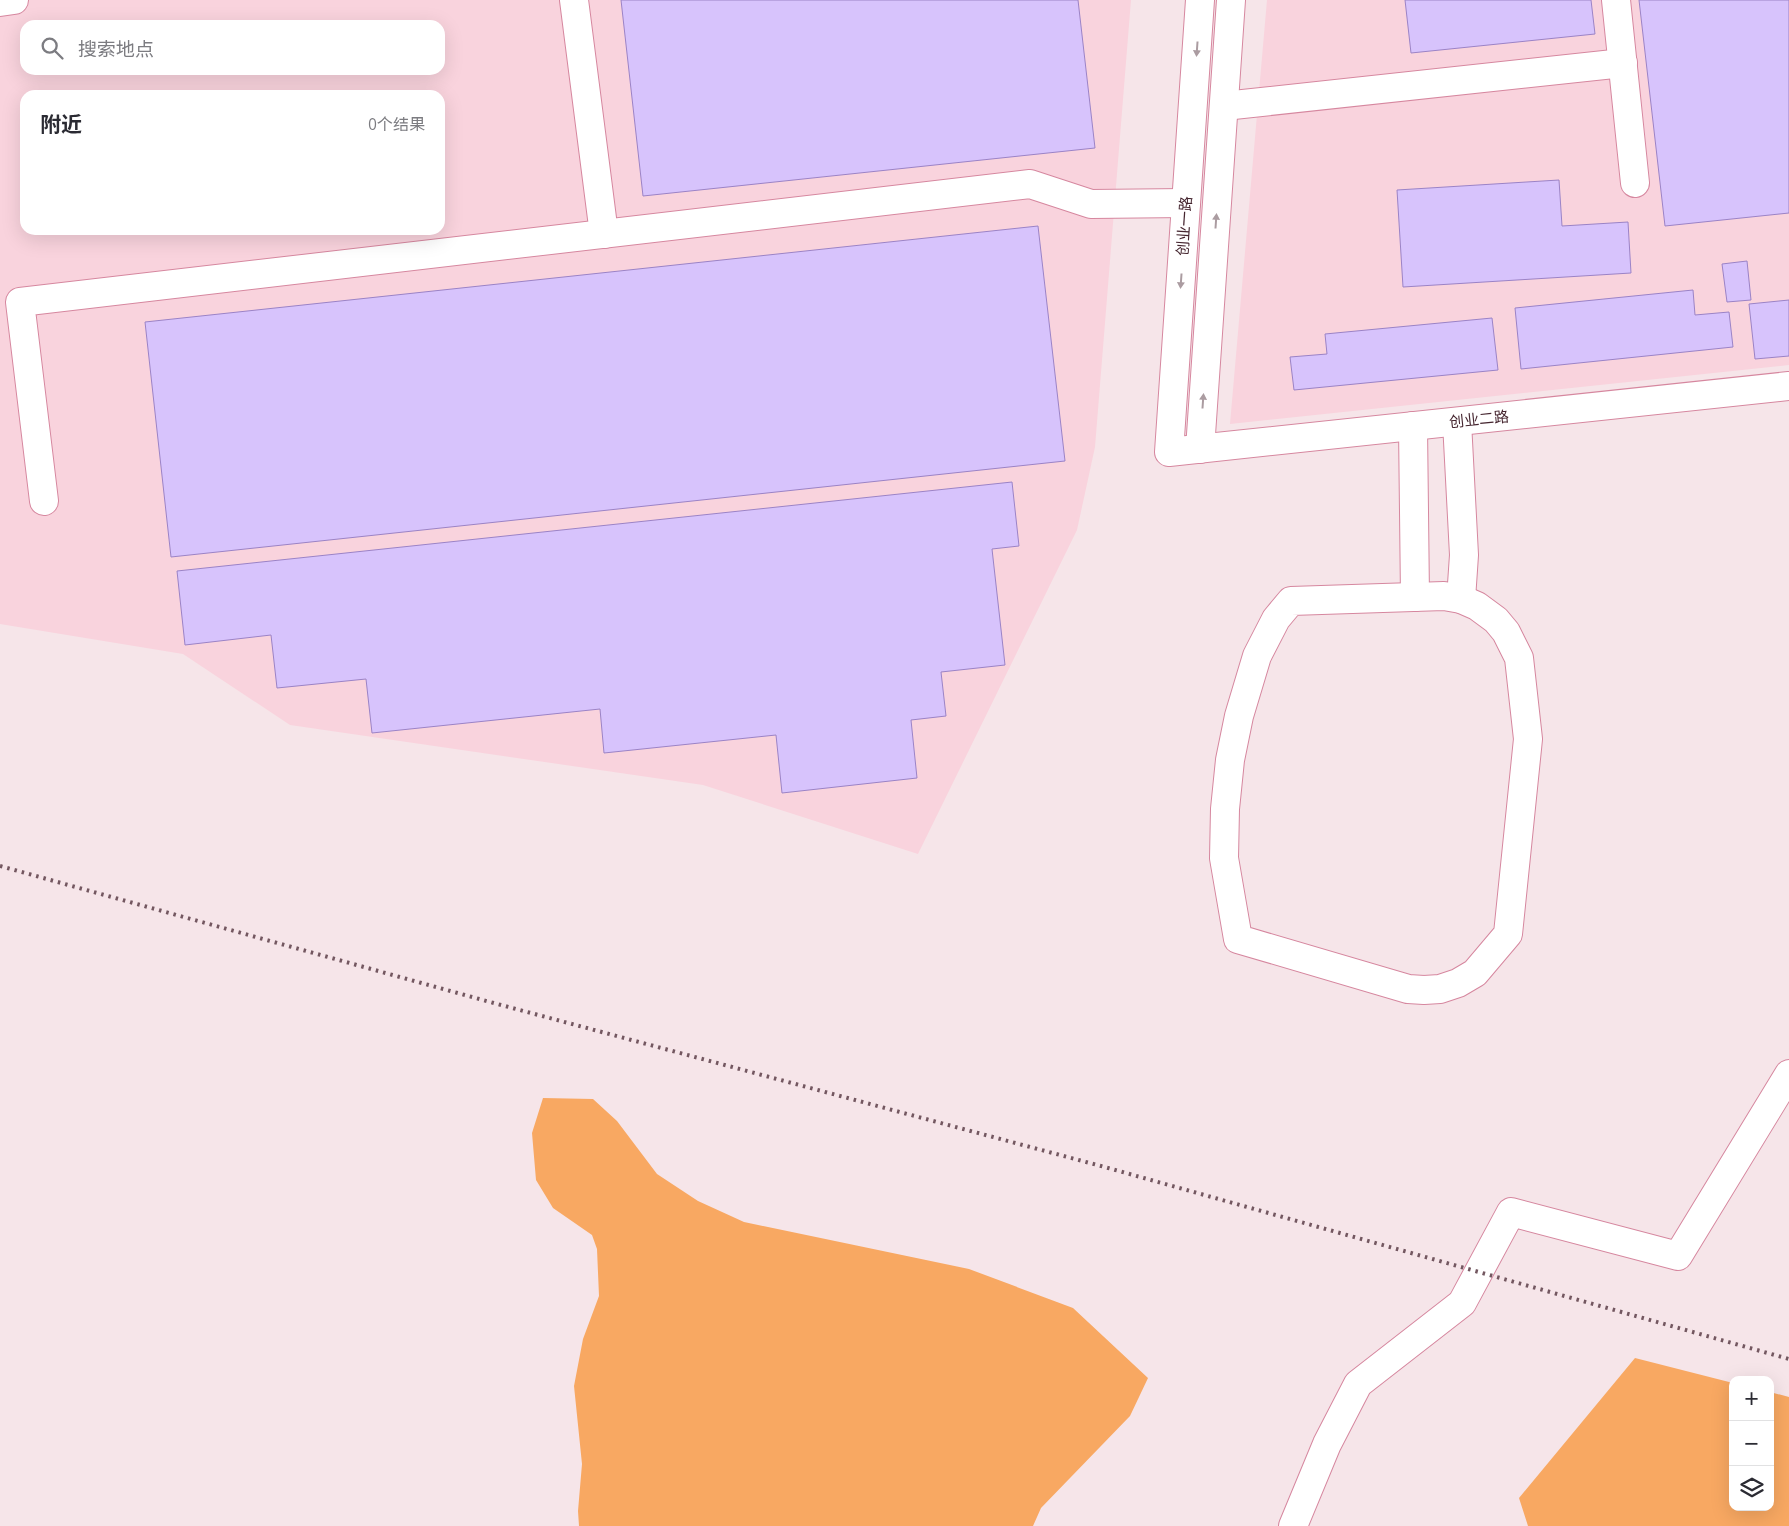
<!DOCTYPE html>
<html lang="zh">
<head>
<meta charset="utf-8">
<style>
  :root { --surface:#fff; --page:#f7f7f7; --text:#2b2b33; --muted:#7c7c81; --line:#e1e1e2 }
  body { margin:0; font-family:Ubuntu,"Noto Sans SC",sans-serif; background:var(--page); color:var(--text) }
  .controls { position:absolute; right:15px; bottom:15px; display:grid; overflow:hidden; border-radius:10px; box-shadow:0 5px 20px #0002 }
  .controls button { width:45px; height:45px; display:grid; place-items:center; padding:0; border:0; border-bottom:1px solid var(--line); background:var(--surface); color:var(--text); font:25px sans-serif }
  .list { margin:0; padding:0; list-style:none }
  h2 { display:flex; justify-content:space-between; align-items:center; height:65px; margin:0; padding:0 20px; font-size:21px }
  h2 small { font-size:16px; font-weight:400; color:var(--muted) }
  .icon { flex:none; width:28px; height:28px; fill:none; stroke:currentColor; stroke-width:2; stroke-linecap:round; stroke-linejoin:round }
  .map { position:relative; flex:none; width:1789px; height:1526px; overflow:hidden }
  .search { position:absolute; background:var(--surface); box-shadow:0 5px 20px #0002; left:20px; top:20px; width:425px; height:55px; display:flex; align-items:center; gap:12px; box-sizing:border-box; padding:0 18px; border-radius:15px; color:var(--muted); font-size:19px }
  .panel { position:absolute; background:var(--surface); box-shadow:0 5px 20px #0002; left:20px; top:90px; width:425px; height:145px; border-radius:15px }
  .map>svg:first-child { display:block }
  .built { fill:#f9d3dd; fill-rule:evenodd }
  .forest { fill:#f8a862 }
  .building { fill:#d7c3fc; stroke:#9b83c6 }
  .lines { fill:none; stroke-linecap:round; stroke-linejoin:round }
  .minor-casing { stroke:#d6879f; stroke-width:30 }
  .minor { stroke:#fff; stroke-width:28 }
  .rail { stroke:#735760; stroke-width:4; stroke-dasharray:2.5 5; stroke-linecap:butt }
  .oneway { fill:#ab9ca1 }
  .labels { text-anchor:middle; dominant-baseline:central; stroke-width:5; stroke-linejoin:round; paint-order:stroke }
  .street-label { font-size:15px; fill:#44242e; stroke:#fff }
</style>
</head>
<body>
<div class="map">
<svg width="1789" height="1526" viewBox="0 0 1789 1526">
  <rect width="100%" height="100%" fill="#f6e5e9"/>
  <g class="built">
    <path d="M0,0h1131l-36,447 -18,83 -159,324 -215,-69 -413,-60 -107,-71 -183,-30zM25,25h415v45h-415zM25,95h415v135h-415z"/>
    <path d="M1267,0h522v365l-559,59z"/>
  </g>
  <g class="forest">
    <path d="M543,1098l50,1 24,22 40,53 41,27 46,21 225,47 104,39 75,70 -18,38 -89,92 -8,18h-454l-1,-15 4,-47 -8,-78 9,-47 16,-43 -2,-47 -5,-14 -39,-27 -17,-28 -4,-47z"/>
    <path d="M1635,1358l98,25v124h37v-115l19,5v129h-261l-9,-28z"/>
  </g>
  <g class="building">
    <path d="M621,0h457l17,148 -452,48z"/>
    <path d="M1405,0h186l4,34 -184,19z"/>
    <path d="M1639,0h150v213l-124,13z"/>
    <path d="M1559,180l3,46 66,-4 3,51 -228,14 -6,-97z"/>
    <path d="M1038,226l27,235 -894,96 -26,-235z"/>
    <path d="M1747,261l4,39 -24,2 -5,-38z"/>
    <path d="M1693,290l2,25 34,-3 4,35 -212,22 -6,-61z"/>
    <path d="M1789,300v56l-34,3 -6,-55z"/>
    <path d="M1492,318l6,52 -204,20 -4,-33 37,-3 -2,-20z"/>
    <path d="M1012,482l7,64 -27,3 13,116 -64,7 5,44 -35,4 6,58 -135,15 -6,-58 -172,18 -4,-44 -228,24 -6,-54 -89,9 -6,-53 -86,10 -8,-74z"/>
  </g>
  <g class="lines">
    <g class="minor-casing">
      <g id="minor">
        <path d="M574,0l30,234"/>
        <path d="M1200,0l-31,452 620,-66"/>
        <path d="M1616,0l19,183"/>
        <path d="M0,2l14,-2"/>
        <path d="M1224,106l399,-43"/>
        <path d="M1457,422l7,133 -3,44"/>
        <path d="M1413,426l2,171"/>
        <path d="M1200,449l31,-449"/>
        <path d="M44,501l-24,-199 1010,-118 61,20 95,-1"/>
        <path d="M1444,596l17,3 16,7 19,14 10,12 13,26 9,81 -20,195 -33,39 -17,10 -18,6 -16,1 -16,-1 -170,-50 -14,-81 1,-49 5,-49 9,-44 18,-60 19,-37 15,-18z"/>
        <path d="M1293,1526l34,-82 31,-60 104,-81 49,-91 167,44 111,-182"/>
      </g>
    </g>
    <use href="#minor" class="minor"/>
    <path class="rail" d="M0,866l490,136 611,164 688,193"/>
  </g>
  <defs><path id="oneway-solid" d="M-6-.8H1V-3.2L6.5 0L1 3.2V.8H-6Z" transform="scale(1.25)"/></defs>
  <g class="oneway">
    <use href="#oneway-solid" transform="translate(1197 49) rotate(94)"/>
    <use href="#oneway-solid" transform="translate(1216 221) rotate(-86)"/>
    <use href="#oneway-solid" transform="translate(1181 281) rotate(94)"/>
    <use href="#oneway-solid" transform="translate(1203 401) rotate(-86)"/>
  </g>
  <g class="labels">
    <g class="street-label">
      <text transform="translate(1184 226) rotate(-86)">创业一路</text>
      <text transform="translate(1479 419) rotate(-6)">创业二路</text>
    </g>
  </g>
</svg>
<div class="controls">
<button>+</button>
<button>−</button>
<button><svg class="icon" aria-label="layers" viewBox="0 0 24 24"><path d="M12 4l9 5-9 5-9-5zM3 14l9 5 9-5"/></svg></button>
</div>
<div class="search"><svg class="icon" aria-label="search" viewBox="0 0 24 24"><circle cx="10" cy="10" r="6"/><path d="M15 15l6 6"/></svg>搜索地点</div>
<section class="panel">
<h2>附近<small>0个结果</small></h2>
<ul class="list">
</ul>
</section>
</div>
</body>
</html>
